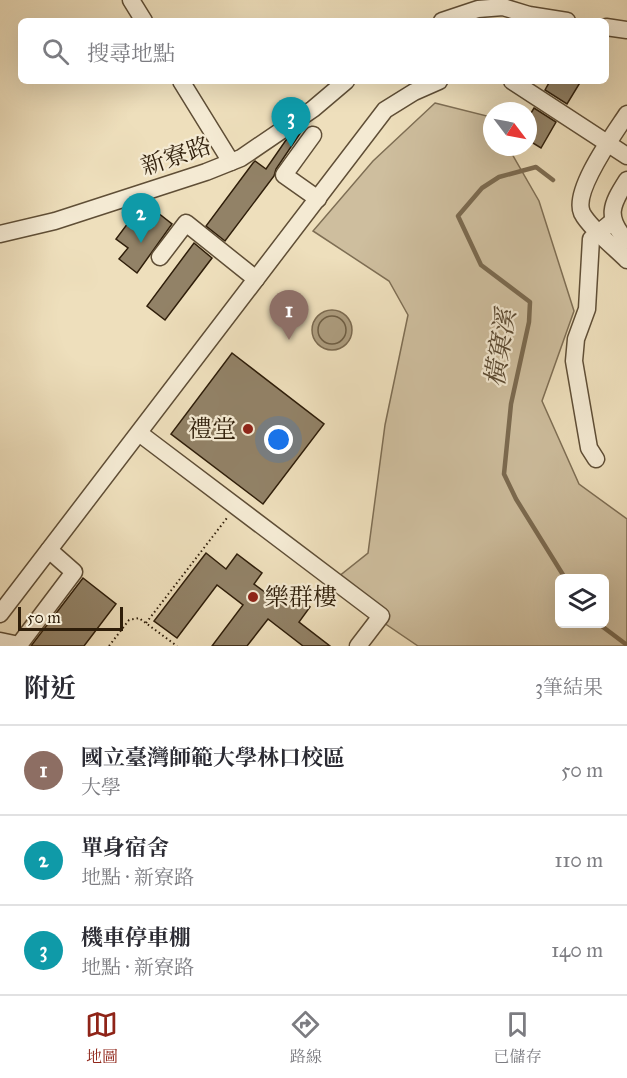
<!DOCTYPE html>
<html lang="zh-TW">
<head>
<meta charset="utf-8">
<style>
  :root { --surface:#fff; --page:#f2f2f3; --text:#2b2b33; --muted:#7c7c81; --line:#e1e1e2; --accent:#8f2418 }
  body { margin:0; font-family:"IM FELL Great Primer","Noto Serif TC",serif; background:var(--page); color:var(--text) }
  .controls { position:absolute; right:18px; bottom:18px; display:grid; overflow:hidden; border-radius:9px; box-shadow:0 6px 24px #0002 }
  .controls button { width:54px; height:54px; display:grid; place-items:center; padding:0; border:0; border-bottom:2px solid var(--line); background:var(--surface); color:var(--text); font:30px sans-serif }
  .compass { position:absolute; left:483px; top:102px; width:54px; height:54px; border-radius:50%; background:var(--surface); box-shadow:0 6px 24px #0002; rotate:122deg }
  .scale { position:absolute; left:18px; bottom:15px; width:105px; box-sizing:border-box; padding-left:6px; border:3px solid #2f1e0a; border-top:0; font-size:16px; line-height:21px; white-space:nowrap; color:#2f1e0a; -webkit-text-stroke:4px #f4ead3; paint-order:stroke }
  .you { position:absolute; left:279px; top:440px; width:21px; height:21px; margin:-15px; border:4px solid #fff; border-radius:50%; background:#1a73e8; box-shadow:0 0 0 9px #1a73e833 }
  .badge { display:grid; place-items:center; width:39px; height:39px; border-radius:50%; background:var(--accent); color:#fff; font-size:20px; font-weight:700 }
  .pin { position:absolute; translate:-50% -50px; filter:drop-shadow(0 2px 3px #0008) }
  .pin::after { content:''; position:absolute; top:32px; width:21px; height:18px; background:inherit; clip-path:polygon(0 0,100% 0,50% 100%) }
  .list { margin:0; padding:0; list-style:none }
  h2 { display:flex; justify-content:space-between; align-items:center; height:78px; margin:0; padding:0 24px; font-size:26px }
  h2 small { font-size:20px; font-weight:400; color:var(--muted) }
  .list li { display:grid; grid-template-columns:39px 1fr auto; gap:18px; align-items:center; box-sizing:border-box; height:90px; padding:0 24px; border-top:2px solid var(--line) }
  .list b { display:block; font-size:22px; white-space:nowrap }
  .list p { margin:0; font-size:20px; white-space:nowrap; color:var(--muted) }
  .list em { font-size:20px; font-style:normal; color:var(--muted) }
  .icon { flex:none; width:33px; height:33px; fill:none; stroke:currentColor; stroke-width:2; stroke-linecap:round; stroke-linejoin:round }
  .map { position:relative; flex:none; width:627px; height:646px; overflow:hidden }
  .search { position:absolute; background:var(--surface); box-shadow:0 6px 24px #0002; left:18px; right:18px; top:18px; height:66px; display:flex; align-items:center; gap:15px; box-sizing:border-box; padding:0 21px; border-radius:9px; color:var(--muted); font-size:22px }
  .sheet { height:348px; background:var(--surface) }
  nav { display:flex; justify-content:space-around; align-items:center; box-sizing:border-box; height:84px; border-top:2px solid var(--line); background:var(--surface); font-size:16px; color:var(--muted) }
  nav a { display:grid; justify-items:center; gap:3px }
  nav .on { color:var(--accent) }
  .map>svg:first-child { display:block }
  .green { fill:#cebe9e; stroke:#7e6e54; stroke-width:1.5; fill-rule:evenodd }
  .water { fill:#ad9d7f; stroke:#7b6a50; stroke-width:1.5 }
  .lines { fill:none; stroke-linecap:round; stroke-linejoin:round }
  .shore { stroke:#6e5e44; stroke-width:1.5 }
  .stream { stroke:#7b6a50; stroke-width:4.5 }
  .building { fill:#928267; stroke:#2f1e0a; stroke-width:1.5 }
  .minor-casing { stroke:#5f4e36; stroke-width:19 }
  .path { stroke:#2f1e0a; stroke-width:2; stroke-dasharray:1.5 3; stroke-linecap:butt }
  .minor { stroke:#f4ead3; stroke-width:16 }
  .poi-dot { fill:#8f2418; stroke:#f4ead3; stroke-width:2 }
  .labels { text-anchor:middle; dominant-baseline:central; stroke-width:4.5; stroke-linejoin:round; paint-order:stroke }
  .street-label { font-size:24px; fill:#2f1e0a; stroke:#f4ead3 }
  .poi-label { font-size:24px; fill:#2f1e0a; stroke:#f4ead3; text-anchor:end }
  .water-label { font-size:26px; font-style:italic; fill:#5b4a33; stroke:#f4ead3 }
</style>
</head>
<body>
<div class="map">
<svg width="627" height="646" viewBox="0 0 627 646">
  <rect width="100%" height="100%" fill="#eedfbc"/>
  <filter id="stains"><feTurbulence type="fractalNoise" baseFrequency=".00333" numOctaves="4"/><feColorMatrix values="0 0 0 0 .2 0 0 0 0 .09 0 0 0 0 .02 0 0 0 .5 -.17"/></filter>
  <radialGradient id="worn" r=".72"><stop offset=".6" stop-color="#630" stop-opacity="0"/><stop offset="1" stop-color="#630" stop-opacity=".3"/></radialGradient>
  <path class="green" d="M435,103l56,14 1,30h16l31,54 35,110 -32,90 37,83 48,35v127h-209l-90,-61 40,-32 17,-128 23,-110 -19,-34 -76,-50 60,-70zM560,578h44v46h-44z"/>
  <circle class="water" cx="332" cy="330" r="20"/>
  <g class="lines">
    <circle class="shore" cx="332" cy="330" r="14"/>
    <g class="stream">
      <path d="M553,180l-17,-13 -37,10 -17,11 -24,28 23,49 49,37 -1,20 -18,82 -7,70 12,25 49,79"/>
      <path d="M599,624l28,21"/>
    </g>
  </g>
  <g class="building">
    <path d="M550,81h31l-14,23 -22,-14z"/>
    <path d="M534,108l22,14 -15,26 -13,-8v-22z"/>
    <path d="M303,129l-27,40 -2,7 -49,65 -19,-15 47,-63 2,-2 11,8 20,-29z"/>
    <path d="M153,209l19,15 -35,49 -18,-14 9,-11 -12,-9 18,-24 9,7z"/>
    <path d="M194,243l18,15 -47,62 -18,-14z"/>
    <path d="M232,353l92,71 -61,80 -92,-70z"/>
    <path d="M206,553l20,16 11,-15 25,19 -8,11 27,20 9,-13 20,16 -11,15 31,24h-27l-35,-27 -21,27h-35l31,-41 -26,-20 -40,53 -23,-17z"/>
    <path d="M83,578l33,26 -32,42h-53z"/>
  </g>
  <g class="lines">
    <g class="minor-casing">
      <g id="minor">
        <path d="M131,0l13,21"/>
        <path d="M442,21l36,-12 25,-2 26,8 38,6"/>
        <path d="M606,27l21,3"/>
        <path d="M181,81l50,81"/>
        <path d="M512,81l115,75"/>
        <path d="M627,114c-13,20 -55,77 -45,99 7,14 33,35 45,47"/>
        <path d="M313,135l-29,40 34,24"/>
        <path d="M627,180c-16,25 -22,37 0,61"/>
        <path d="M0,234l55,-13 151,-49 35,-14 72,-49 33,-28"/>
        <path d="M160,257l26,-34 70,56"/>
        <path d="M139,433l242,183 -23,30"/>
        <path d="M596,459l-7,-11 -15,-87 2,-22 11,-30 4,-70 22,-18"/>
        <path d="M0,614l385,-504 29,-18 25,-11"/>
        <path d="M0,641l19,4 55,-73 -25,-22"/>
      </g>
    </g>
    <g class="path">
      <path d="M146,623l81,-105"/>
      <path d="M109,646l20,-26 10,-2 38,28"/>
    </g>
    <use href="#minor" class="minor"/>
  </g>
  <g class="poi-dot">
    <circle cx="248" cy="429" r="6"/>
    <circle cx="253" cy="597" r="6"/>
  </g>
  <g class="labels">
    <g class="street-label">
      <text transform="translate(176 156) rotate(-19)">新寮路</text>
    </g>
    <g class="poi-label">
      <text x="236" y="429">禮堂</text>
      <text x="265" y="597" text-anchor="start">樂群樓</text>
    </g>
    <g class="water-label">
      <text transform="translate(500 348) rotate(-81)">橫窠溪</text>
    </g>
  </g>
  <rect width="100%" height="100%" filter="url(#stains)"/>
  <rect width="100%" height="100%" fill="url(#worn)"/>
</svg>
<div class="controls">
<button><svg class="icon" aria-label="layers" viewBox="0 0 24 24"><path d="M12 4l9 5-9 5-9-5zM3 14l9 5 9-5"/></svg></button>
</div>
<svg class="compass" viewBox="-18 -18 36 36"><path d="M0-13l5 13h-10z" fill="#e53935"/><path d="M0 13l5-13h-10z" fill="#7c7c81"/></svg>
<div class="scale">50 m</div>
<div class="you"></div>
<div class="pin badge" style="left:289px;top:340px;background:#8d6e63">1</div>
<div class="pin badge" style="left:141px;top:243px;background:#0f9aa8">2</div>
<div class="pin badge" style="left:291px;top:147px;background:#0f9aa8">3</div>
<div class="search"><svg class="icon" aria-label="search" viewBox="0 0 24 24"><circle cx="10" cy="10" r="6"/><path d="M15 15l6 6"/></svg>搜尋地點</div>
</div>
<section class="sheet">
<h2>附近<small>3筆結果</small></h2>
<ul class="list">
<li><span class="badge" style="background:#8d6e63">1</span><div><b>國立臺灣師範大學林口校區</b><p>大學</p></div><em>50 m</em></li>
<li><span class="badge" style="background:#0f9aa8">2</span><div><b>單身宿舍</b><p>地點 · 新寮路</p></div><em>110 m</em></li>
<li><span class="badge" style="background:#0f9aa8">3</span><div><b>機車停車棚</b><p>地點 · 新寮路</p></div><em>140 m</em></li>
</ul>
</section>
<nav>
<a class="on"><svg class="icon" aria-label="map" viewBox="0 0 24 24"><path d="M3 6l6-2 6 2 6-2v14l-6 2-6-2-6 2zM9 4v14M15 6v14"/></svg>地圖</a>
<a><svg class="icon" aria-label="directions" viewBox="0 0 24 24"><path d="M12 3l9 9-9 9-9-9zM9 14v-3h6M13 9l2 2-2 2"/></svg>路線</a>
<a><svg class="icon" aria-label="saved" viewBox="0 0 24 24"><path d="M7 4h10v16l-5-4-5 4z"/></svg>已儲存</a>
</nav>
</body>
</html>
